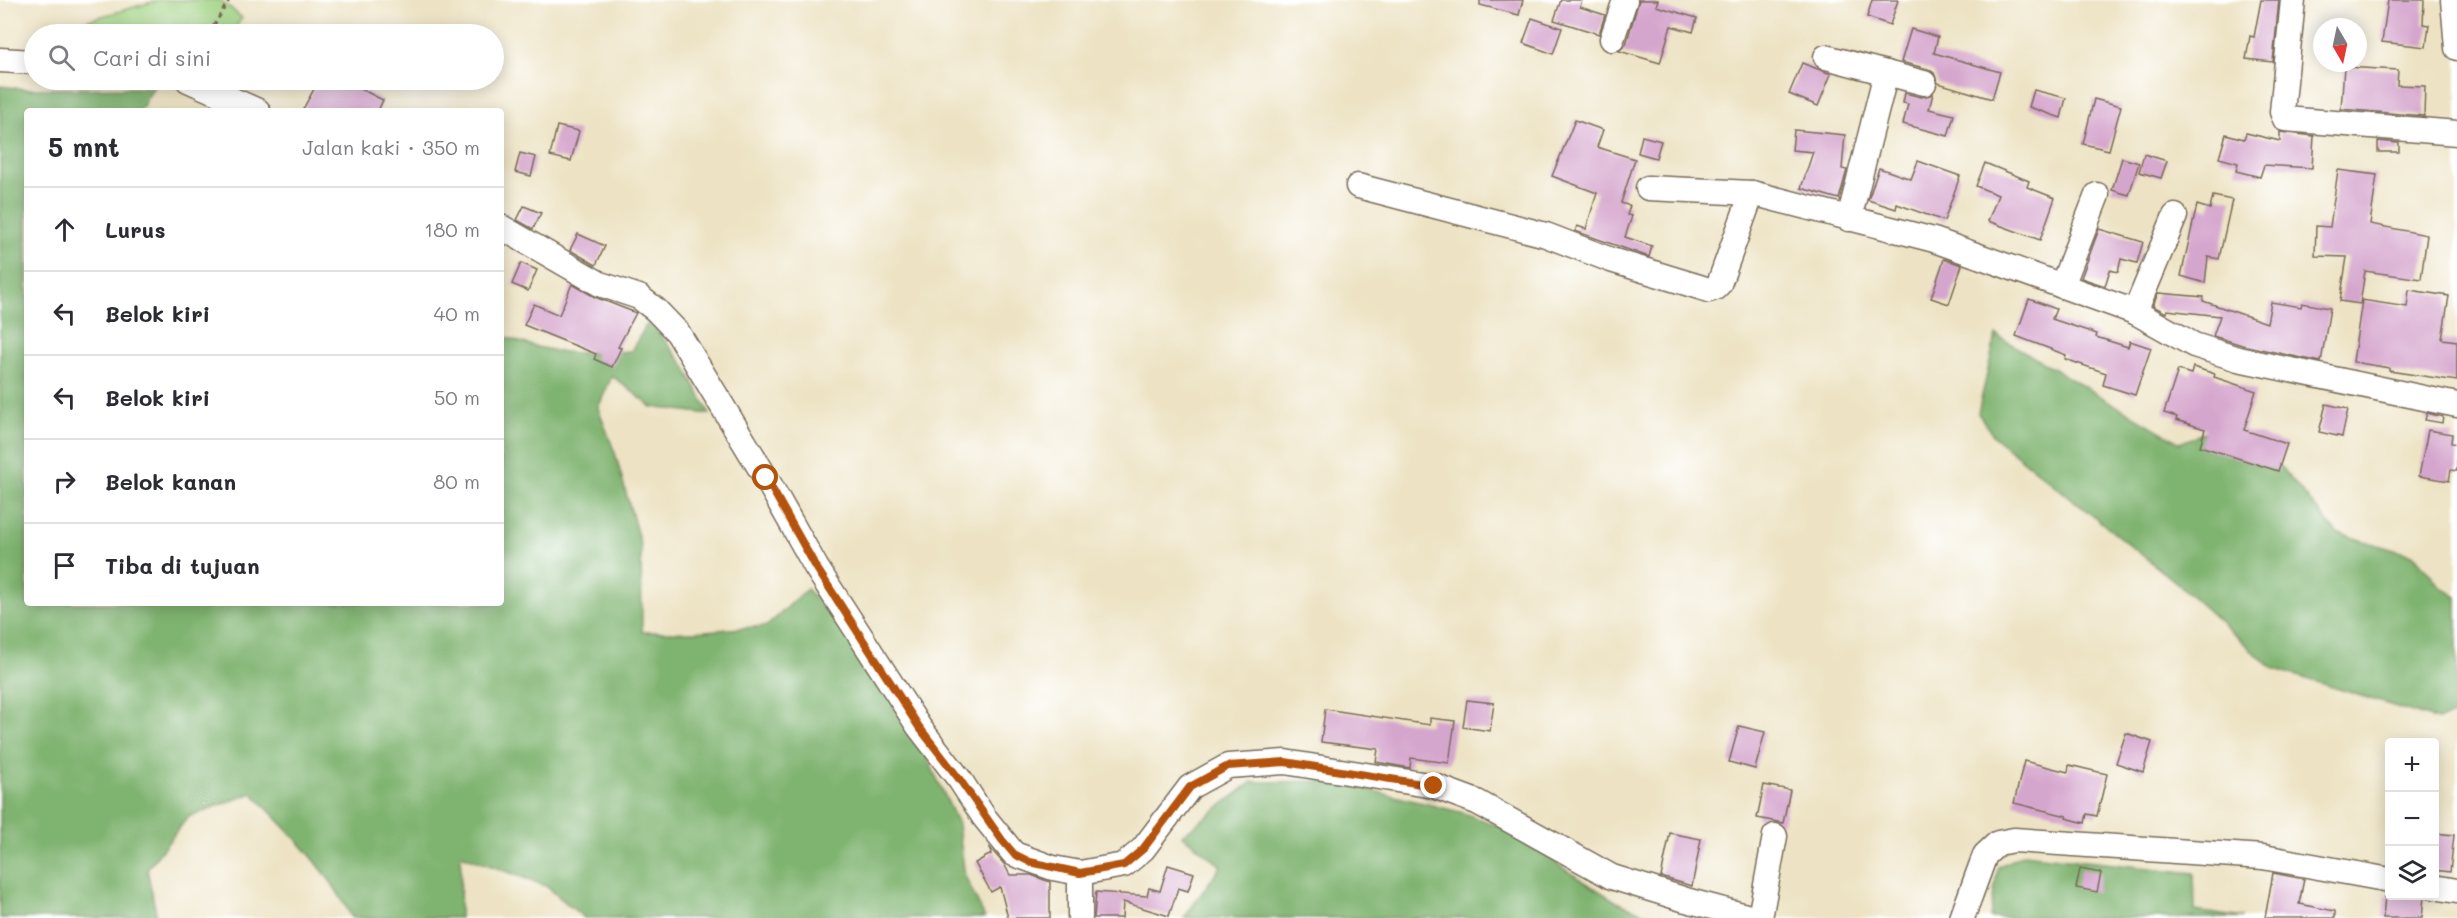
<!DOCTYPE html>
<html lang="id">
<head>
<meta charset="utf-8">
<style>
  :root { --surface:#fff; --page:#f7f7f7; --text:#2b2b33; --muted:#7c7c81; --line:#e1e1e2 }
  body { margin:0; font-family:Mali,sans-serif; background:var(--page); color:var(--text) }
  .controls { position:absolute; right:18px; bottom:18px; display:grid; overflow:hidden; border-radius:6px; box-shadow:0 3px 15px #0003 }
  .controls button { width:54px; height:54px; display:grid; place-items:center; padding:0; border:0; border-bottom:2px solid var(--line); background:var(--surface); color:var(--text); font:30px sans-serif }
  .compass { position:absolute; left:2313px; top:18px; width:54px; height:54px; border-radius:50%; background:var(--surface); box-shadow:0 3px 15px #0003; rotate:171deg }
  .stop { position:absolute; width:18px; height:18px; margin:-14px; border:4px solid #b45309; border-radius:50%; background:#fff }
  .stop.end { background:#b45309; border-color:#fff; box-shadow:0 2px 6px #0008 }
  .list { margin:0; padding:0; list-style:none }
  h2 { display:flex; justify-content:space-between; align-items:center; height:78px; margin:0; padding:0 24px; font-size:26px }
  h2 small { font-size:20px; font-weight:400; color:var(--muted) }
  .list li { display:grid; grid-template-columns:39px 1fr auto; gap:18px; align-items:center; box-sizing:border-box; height:84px; padding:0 24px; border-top:2px solid var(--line) }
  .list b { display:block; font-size:22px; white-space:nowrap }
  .list em { font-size:20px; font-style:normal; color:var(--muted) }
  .icon { flex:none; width:33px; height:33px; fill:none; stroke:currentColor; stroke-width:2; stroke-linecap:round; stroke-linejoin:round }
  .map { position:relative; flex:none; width:2457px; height:918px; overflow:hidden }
  .search { position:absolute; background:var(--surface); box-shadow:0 3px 15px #0003; left:24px; top:24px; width:480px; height:66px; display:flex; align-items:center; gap:15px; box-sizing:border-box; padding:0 21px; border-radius:33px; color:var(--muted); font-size:22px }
  .panel { position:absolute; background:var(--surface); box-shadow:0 3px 15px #0003; left:24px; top:108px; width:480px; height:498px; border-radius:6px }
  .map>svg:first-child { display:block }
  .green { fill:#9fd181; stroke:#6d7e50; stroke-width:1.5 }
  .forest { fill:#7fb36f; stroke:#5d6e46; stroke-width:1.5 }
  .building { fill:#d5a6cd }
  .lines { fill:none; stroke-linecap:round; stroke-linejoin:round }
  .minor-casing { stroke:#796b58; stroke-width:27 }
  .path { stroke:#796b58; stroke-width:3; stroke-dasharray:4.5 4.5; stroke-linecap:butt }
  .minor { stroke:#fff; stroke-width:24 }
  .route { stroke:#b45309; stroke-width:8 }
</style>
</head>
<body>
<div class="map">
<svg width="2457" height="918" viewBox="0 0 2457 918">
  <rect width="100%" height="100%" fill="#fff"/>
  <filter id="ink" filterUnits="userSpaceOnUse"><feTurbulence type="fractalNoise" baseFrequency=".0167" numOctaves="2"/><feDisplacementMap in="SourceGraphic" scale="12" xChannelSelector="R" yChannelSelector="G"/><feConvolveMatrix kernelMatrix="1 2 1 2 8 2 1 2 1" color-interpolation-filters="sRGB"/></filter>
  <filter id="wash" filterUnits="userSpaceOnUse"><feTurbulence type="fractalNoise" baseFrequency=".008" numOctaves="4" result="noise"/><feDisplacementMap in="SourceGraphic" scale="24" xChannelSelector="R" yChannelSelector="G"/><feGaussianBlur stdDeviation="1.35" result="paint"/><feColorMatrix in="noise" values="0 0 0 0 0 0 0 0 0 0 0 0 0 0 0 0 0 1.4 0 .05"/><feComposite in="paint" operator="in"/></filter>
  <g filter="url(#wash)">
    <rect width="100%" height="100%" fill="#ede3c4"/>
    <path class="green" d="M159,0h61l22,18 -11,16h-192z"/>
    <g class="forest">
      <path d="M0,86l24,3 129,-1 -13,23h-113v492h474v-275l4,9c49,18 74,18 126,14l18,-30 35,44 26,49 -58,-7 -40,-31 -14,32 17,45 26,94 1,85h51l74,-6 40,-37 43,49 71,106 37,80 7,52 20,42h-401l-38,-32 -85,-31 -1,63h-108c-25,-51 -62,-85 -100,-125l-64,24 -41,52 10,49h-157z"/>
      <path d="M1996,335l184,108 23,-10 76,32 58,68 78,23 26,31 16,10v118l-19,5 -166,-52 -95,-85 -183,-146 -16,-24z"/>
      <path d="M1333,781l131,32 57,22 40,32 56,35 40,16h-473l37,-52 -39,-31 70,-53z"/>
      <path d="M2023,854l171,19 1,38 48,7h-253l8,-51z"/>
    </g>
    <g id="blocks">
      <g class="building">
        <path d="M1480,0h43l-4,15 -39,-10z"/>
        <path d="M1561,0h21l-2,7 25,8 -6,19 -45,-14z"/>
        <path d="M1639,0h19l-2,6 41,12 -4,14 -22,-6 -11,37 -41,-12 7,-7z"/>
        <path d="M1872,0h26l-8,25 -23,-8z"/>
        <path d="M2261,0h18l-6,62 -27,-3 4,-23 4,1z"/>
        <path d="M2388,0h36l-1,24 6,1 -3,22 -44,-5z"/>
        <path d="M1532,18l30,10 -9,26 -30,-11z"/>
        <path d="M1911,29l27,8 -4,16 66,19 -8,27 -54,-16 -4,-10 -6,-4 -27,-7z"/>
        <path d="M1802,63l29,11 -13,32 -29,-12z"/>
        <path d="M2344,67l54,3 -1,15 28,1 -1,30 -83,-7z"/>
        <path d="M319,80h24l40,20 -5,11h-76z"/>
        <path d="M2034,90l32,8 -5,20 -32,-11z"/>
        <path d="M1905,93l16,4 12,-3 -4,15 25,6 -6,21 -45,-12 5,-20 -5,-1z"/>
        <path d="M2094,99l27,7 -12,44 -26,-6z"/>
        <path d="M1575,120l28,10 -6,17 38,12 -14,44 9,3 -3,9 5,1 -7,21 27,9 -3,11 -74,-26 2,-5 9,3 11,-36 -45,-17z"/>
        <path d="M557,126l22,5 -8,30 -21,-5z"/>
        <path d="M1794,130l51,5 -3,34 5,1 -8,29 -38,-11 12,-36 -21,-2z"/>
        <path d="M2280,132l34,4 -2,32 -48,-3 -4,12 -24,-6 2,-8 -19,-5 7,-24 18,5 2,-6 34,8z"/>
        <path d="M1642,136l19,5 -5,17 -18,-5z"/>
        <path d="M2378,141l21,2v9h-21z"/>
        <path d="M520,153l16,4 -5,19 -16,-4z"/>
        <path d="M2144,154l23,7 -6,17 -22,-6z"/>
        <path d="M2122,158l17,5 -10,32 -17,-5z"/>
        <path d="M1918,161l42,15 -16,45 -47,-17 -1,5 -28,-9 11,-32 32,11z"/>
        <path d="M1985,163l44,18 -2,6 28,11 -15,42 -52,-19 10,-26 -22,-9z"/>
        <path d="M2338,170l39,5 -7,49 57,11 -6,44 -56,-8 -5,33 -20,-3 7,-44 -32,-1 1,-30 14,1z"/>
        <path d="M2213,196l19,4 -13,59 -11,-2 -3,26 -24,-7 16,-71 13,4z"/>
        <path d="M524,206l17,7 -8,16 -16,-9z"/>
        <path d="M2099,229l44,13 -6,21 -16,-4 -3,13 -8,-2 -5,16 -24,-8z"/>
        <path d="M578,234l27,12 -9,19 -26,-15z"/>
        <path d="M1944,259l18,6 -13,39 -18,-6z"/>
        <path d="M521,263l16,7 -9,21 -16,-7z"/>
        <path d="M572,284l23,13 41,16 -18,34 3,1 -9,19 -18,-8 2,-5 -72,-29 10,-21 25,11z"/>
        <path d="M2409,290l40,6 -7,43 15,2v40l-68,-10v-3l-36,-6 9,-62 45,7z"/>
        <path d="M2158,293l46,4 -1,4 64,22 4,-21 30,5 1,-4 28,5 -9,54 -79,-17 -29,-9 7,-20 -53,-6 -1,3 -13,-7z"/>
        <path d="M2029,299l27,10 -4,10 45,15 -1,3 32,10 2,-6 21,7 -16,47 -32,-10 3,-12 -41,-14 1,-4 -50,-19z"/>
        <path d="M2193,367l22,7 -1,3 42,14 -12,39 43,14 -9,27 -78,-25 5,-17 -29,-9 1,-3 -13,-4 14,-43 13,4z"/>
        <path d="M2326,404l22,5 -6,28 -23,-5z"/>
        <path d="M2427,413l16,4 -1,6 -17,-3z"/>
        <path d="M2428,430l24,4 -1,9 6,1v27l-6,-1 -2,11 -30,-5z"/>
        <path d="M1467,700l27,3 -4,28 -27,-4z"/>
        <path d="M1325,709l105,16v-7l25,3 -6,42 -38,-5 -1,10 -34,-6 2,-13 -57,-7z"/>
        <path d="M1739,726l26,6 -10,37 -26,-7z"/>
        <path d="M2126,733l26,9 -9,30 -27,-9z"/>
        <path d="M2024,761l44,11 1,-7 38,9 -10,42 -10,-2 -2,9 -19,-5 1,-2 -53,-13z"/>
        <path d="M1764,785l26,5 -7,33 -26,-5z"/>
        <path d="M1670,833l31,6 -9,47 -31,-9z"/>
        <path d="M2434,833l20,2 -4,37 -16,-2z"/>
        <path d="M990,848l14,16 6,11h21l19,7v36h-42l-8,-31 -9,5 -16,-29 16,-9z"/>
        <path d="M1168,865l26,8 -6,18 -10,-3 -9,28 -46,-14 -1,16h-28l2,-26 51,4 2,-8 11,3z"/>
        <path d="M2080,869l21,4 -4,19 -21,-4z"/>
        <path d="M2273,873l31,6 -5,25 36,7v7h-70z"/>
        <path d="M2385,896l39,1 -2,21h-39z"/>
      </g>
    </g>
  </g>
  <g filter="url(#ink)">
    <use href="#blocks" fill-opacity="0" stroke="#796b58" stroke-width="1.5"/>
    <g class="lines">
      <g class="minor-casing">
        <g id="minor">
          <path d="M2293,0l-11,112 3,7 172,14"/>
          <path d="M2453,0l4,48"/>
          <path d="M1612,39l13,-39"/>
          <path d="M1826,57l98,26"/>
          <path d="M0,60l34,2"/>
          <path d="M188,80l70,31"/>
          <path d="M1358,186l188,49 65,25 98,30 6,-2 4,-4 33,-91 182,47 201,72 59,33 44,14 219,46"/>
          <path d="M1648,188l104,5"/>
          <path d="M1849,219l37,-146"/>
          <path d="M501,227l99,57 39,13 17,13 22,23 88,145 50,89 103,160 41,53 24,37 30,37 39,14 27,5 44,-8 19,-16 47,-62 38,-21 57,-4 149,24 43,16 135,75 74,23 68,18"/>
          <path d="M2062,286l35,-91"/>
          <path d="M2135,312l40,-96"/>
          <path d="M1080,873v45"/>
          <path d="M2434,887l23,4"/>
          <path d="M1760,918l15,-82"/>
          <path d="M1962,918l23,-63 13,-12 16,-3 249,17 127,23"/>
        </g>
      </g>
      <path class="path" d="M209,34l20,-34"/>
      <use href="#minor" class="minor"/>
    </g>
  </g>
  <g class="lines" filter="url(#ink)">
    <path class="route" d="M766,478l50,89 103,160 41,53 42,60 12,14 16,8 50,11 44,-8 19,-16 47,-62 38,-21 57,-4 149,24"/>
  </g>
</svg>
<div class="controls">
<button>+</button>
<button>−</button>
<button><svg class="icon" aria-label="layers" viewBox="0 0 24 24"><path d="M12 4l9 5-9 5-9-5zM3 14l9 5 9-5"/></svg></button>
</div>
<svg class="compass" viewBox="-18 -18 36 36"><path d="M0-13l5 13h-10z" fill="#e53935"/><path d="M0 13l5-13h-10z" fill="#7c7c81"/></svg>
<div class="stop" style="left:766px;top:478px"></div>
<div class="stop end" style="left:1434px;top:786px"></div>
<div class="search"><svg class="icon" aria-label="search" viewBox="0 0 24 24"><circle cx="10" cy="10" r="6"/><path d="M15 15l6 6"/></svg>Cari di sini</div>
<section class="panel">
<h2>5 mnt<small>Jalan kaki · 350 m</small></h2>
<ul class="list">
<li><svg class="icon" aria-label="ahead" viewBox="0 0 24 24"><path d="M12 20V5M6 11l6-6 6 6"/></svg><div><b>Lurus</b></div><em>180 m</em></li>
<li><svg class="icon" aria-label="left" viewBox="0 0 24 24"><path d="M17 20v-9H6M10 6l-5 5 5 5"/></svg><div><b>Belok kiri</b></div><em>40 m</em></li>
<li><svg class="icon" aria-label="left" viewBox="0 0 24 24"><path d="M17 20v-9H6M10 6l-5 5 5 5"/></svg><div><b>Belok kiri</b></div><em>50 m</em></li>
<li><svg class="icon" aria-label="right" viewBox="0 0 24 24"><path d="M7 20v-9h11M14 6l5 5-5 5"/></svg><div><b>Belok kanan</b></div><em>80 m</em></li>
<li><svg class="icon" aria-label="arrive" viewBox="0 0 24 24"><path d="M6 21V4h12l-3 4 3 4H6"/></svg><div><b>Tiba di tujuan</b></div></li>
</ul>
</section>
</div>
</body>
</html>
